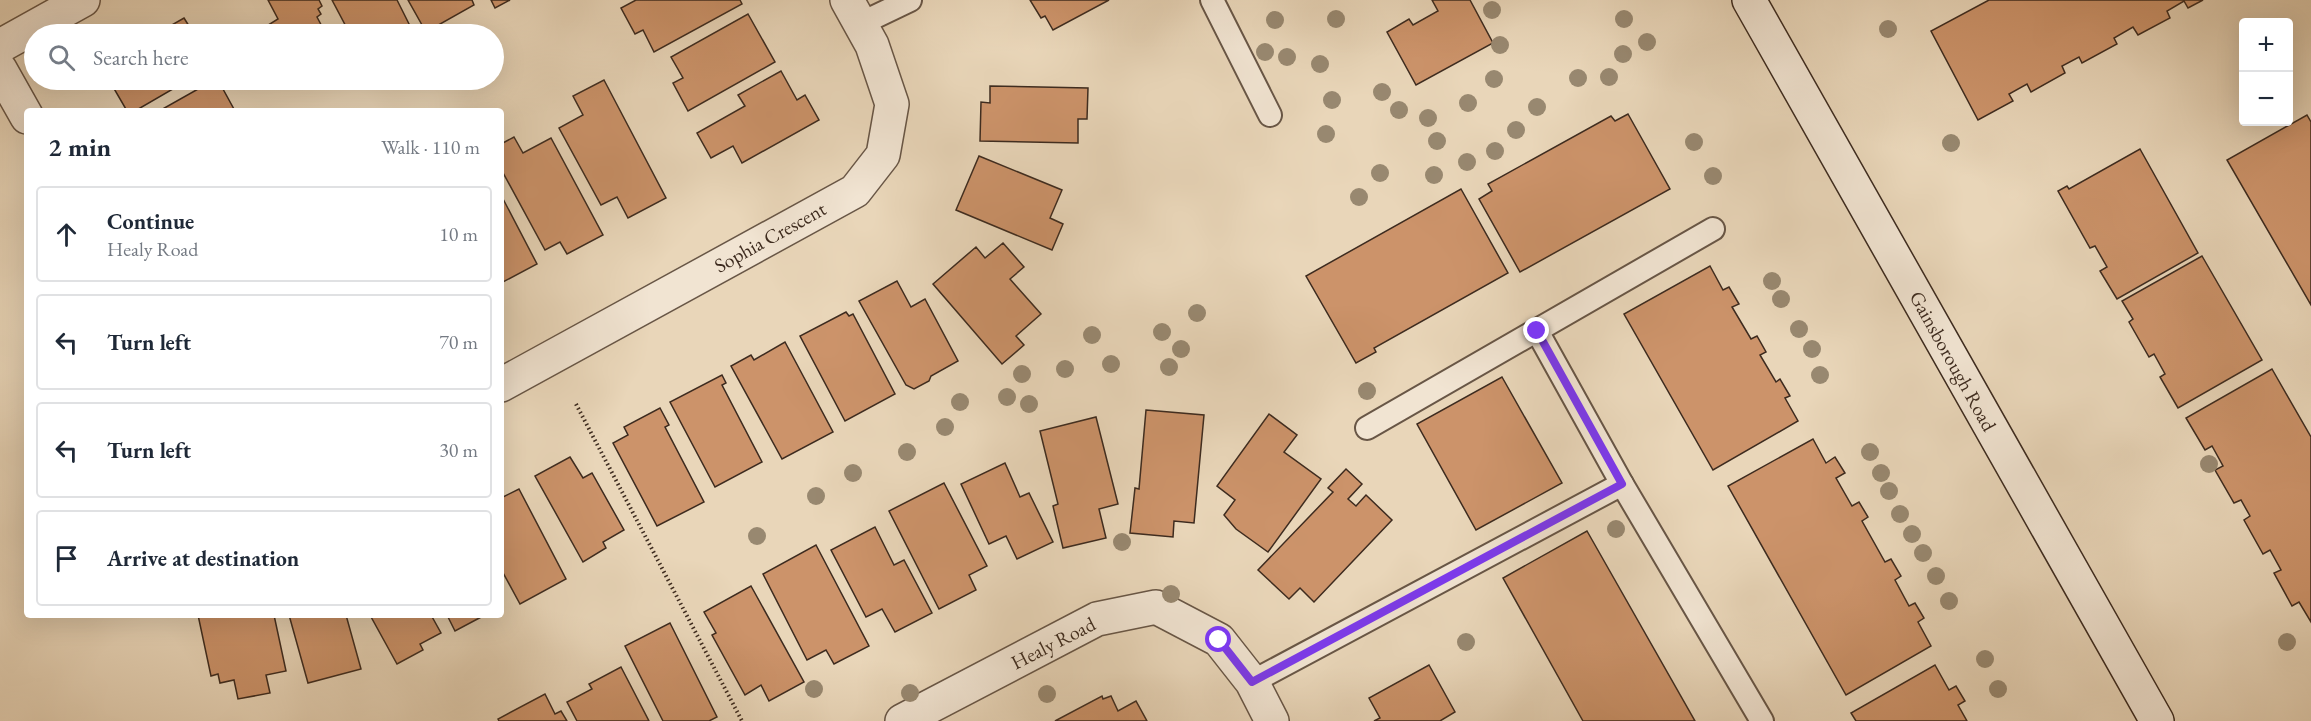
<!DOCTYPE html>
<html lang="en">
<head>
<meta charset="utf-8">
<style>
  :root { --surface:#fff; --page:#f2f2f3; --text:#1f2937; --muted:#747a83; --line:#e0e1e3 }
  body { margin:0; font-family:"EB Garamond",serif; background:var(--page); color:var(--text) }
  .controls { position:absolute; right:18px; top:18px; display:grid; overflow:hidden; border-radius:6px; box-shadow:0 6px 24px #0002 }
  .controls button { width:54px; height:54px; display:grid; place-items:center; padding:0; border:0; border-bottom:2px solid var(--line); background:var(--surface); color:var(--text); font:30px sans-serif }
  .stop { position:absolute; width:18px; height:18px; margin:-14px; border:4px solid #7c3aed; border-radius:50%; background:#fff }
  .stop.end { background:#7c3aed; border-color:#fff; box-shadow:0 2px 6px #0008 }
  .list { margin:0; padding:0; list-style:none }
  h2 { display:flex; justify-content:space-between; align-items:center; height:78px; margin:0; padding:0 24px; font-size:26px }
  h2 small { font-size:20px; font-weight:400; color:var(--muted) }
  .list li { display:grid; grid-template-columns:39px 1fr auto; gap:18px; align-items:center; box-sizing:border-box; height:96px; margin:0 12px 12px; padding:0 12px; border:2px solid var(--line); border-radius:6px }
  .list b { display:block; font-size:22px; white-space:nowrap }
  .list p { margin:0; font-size:20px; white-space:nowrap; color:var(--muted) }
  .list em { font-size:20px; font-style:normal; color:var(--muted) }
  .icon { flex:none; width:33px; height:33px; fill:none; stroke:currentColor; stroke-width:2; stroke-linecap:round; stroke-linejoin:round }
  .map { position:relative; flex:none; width:2311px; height:721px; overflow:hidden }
  .search { position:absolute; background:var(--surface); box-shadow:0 6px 24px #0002; left:24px; top:24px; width:480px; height:66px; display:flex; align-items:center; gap:15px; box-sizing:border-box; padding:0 21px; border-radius:33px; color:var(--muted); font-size:22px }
  .panel { position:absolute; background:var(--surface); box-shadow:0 6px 24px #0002; left:24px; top:108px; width:480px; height:510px; border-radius:6px }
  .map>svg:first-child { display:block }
  .building { fill:#cc936a; stroke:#3d2b1f; stroke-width:1.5 }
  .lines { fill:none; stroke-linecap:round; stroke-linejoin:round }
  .lane-casing { stroke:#685646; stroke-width:26 }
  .street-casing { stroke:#685646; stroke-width:36 }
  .secondary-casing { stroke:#3d2b1f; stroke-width:36 }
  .path { stroke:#3d2b1f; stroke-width:4; stroke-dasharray:1.5 3; stroke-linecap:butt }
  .lane { stroke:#f1e4d2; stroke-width:22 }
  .street { stroke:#f1e4d2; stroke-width:33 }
  .secondary { stroke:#f1e4d2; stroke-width:33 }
  .tree { fill:#988870 }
  .route { stroke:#7c3aed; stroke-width:8 }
  .labels { text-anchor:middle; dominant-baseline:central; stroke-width:4.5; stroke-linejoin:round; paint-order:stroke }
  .street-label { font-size:20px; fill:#3d2b1f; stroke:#f1e4d2 }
</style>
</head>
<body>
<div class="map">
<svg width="2311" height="721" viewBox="0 0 2311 721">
  <rect width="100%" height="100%" fill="#e9d6b9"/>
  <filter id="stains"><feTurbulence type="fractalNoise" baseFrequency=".00333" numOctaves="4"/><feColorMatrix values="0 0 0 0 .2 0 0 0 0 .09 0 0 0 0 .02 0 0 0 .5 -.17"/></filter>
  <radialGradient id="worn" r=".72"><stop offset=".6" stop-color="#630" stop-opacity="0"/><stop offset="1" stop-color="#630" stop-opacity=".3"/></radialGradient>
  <g class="building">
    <path d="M268,0h51l3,6 -4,3 3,5 -4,3 9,17h-57l-4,-7 13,-8z"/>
    <path d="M332,0h65l15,30 -8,4h-54z"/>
    <path d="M408,0h64l2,5 -48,27z"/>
    <path d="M491,0h19l-15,8z"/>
    <path d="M636,0h104l2,4 -88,48 -11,-22 -8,4 -14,-26z"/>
    <path d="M1030,0h79l-56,30 -8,-14 -4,2z"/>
    <path d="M1432,0h38l23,43 -77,42 -29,-53 22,-13 4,6 25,-14z"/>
    <path d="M1989,0h214l-15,8 -4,-7 -17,10 3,7 -32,17 -5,-8 -19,11 3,6 -35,19 -3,-6 -17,9 3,7 -34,19 -4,-8 -18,10 4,7 -35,19 -47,-89z"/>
    <path d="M748,14l27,48 -87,49 -15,-28 10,-5 -12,-21z"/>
    <path d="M184,18l10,16h-38z"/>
    <path d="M781,71l16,29 8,-5 14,25 -77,43 -9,-17 -22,12 -14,-25 48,-27 -7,-11z"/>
    <path d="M109,80h75l1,2 -50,29h-8z"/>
    <path d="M214,80h4l17,31h-76z"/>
    <path d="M604,80l62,118 -38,20 -11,-21 -16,8 -42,-77 24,-13 -10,-19z"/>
    <path d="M990,86l98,2 -1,31h-9v24l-98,-2 1,-39 9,1z"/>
    <path d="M1628,114l42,75 -150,83 -41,-73 13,-8 -4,-7 123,-68 4,5z"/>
    <path d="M2307,115l4,7v183l-84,-145z"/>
    <path d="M514,137l9,16 28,-15 52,97 -36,19 -7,-12 -15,8 -44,-81v-25z"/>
    <path d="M2140,149l58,104 -81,46 -17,-28 7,-4 -12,-21 -5,2 -32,-57 9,-5 2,3z"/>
    <path d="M979,156l83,34 -12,28 13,6 -11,26 -96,-40z"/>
    <path d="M1461,189l47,84 -134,75 2,4 -20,11 -50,-87z"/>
    <path d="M501,195l36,69 -36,19z"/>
    <path d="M1003,243l21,24 -14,12 31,35 -25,22 8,9 -22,19 -69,-80 43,-37 9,11z"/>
    <path d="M2202,256l60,104 -84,48 -18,-31 5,-3 -11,-20 -5,3 -20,-35 4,-3 -11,-18z"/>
    <path d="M1710,266l13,24 6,-3 10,17 -7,3 19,32 6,-3 9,16 -6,3 16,27 4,-3 10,17 -5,2 13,23 -85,49 -89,-156z"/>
    <path d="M897,281l14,26 14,-8 33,62 -27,15 -2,5 -15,8 -8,-4 -47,-84z"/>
    <path d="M846,312l3,4 4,-2 42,80 -50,27 -45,-85z"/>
    <path d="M785,342l48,90 -51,27 -51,-93 20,-11 3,5z"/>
    <path d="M2272,369l39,68v185l-12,-20 -7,4 -18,-33 7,-3 -11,-20 -7,4 -19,-34 6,-4 -9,-16 -7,3 -19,-33 8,-4 -11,-20 -7,4 -19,-32z"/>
    <path d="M722,375l4,8 -4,2 40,77 -47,25 -45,-85z"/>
    <path d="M1502,377l60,106 -86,47 -59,-106z"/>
    <path d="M660,408l9,17 -4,2 39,75 -47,24 -44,-83 15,-8 -4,-8z"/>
    <path d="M1146,410l58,5 -10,108 -20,-2 -1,16 -43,-4 5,-45 4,1z"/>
    <path d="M1269,414l28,21 -13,17 37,27 -53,73 -32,-23 -12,-14 11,-15 -18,-14z"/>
    <path d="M1096,417l22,87 -19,5 7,29 -43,10 -10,-42 5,-2 -18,-73z"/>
    <path d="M1813,439l13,24 9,-6 10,16 -9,5 16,28 7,-4 9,15 -6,4 23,41 6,-3 10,17 -6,4 14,26 6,-3 9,15 -6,4 13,24 -85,49 -118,-209z"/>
    <path d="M570,457l13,21 9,-5 32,57 -21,12 3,6 -23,14 -48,-86z"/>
    <path d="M1005,463l15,34 9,-4 24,49 -36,17 -11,-23 -17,8 -28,-60z"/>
    <path d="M1346,469l16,15 -14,15 8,7 10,-11 26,25 -78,82 -14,-14 -11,11 -31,-29 75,-78 -5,-4z"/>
    <path d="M944,483l43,83 -18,9 7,15 -37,19 -50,-98z"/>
    <path d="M519,489l47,90 -46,25 -19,-35v-71z"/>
    <path d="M875,527l19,38 10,-5 28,53 -37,19 -13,-23 -16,8 -35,-67z"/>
    <path d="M1587,531l108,190h-112l-80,-143z"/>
    <path d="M816,545l53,101 -35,18 -8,-14 -19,10 -44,-86z"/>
    <path d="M751,586l53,96 -35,19 -8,-16 -16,10 -33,-60 4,-2 -12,-21z"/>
    <path d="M198,615h76l12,56 -20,4 4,18 -32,6 -4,-19 -14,3 -2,-9 -7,2z"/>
    <path d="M289,615h57l15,54 -53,14z"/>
    <path d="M370,615h61l10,18 -21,11 3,6 -26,14z"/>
    <path d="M447,615h38l-30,16z"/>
    <path d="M670,623l47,94 -8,4h-46l-38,-75z"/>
    <path d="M1429,665l26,47 -15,9h-66l6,-3 -11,-20z"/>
    <path d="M1935,665l14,25 7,-4 9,15 -7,4 9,16h-111l-5,-8z"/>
    <path d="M621,667l28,54h-72l-10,-19 25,-13 -3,-5z"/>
    <path d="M545,694l10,20 6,-3 6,10h-68l-1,-2z"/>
    <path d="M1102,696l1,3 8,-3 7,15 18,-10 11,20h-92z"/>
  </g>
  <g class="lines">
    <g class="lane-casing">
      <g id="lane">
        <path d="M1212,0l58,115"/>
        <path d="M860,24l50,-24"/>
        <path d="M1537,331l85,153"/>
        <path d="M1367,428l346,-199"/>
        <path d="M1252,682l370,-198 140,237"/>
      </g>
    </g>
    <g class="street-casing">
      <g id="street">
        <path d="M0,46l83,-46"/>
        <path d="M0,69l27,48"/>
        <path d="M501,385l354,-194 28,-36 9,-51 -20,-59 -25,-45"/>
        <path d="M902,721l195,-102 59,-12 63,33 33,42 20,39"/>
      </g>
    </g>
    <g class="secondary-casing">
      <path id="secondary" d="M1749,0l408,721"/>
    </g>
    <path class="path" d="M576,404l166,317"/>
    <use href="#lane" class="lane"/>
    <use href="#street" class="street"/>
    <use href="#secondary" class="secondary"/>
  </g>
  <g class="tree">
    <circle cx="1492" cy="10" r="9"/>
    <circle cx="1336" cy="19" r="9"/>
    <circle cx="1624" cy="19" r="9"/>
    <circle cx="1275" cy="20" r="9"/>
    <circle cx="1888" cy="29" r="9"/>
    <circle cx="1647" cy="42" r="9"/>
    <circle cx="1500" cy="45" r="9"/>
    <circle cx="1265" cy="52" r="9"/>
    <circle cx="1623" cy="54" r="9"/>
    <circle cx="1287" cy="57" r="9"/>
    <circle cx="1320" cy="64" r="9"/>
    <circle cx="1609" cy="77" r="9"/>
    <circle cx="1578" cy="78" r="9"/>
    <circle cx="1494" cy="79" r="9"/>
    <circle cx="1382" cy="92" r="9"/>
    <circle cx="1332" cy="100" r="9"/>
    <circle cx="1468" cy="103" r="9"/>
    <circle cx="1537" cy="107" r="9"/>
    <circle cx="1399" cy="110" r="9"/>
    <circle cx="1428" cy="118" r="9"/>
    <circle cx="1516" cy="130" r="9"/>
    <circle cx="1326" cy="134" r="9"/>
    <circle cx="1437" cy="141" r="9"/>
    <circle cx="1694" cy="142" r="9"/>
    <circle cx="1951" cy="143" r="9"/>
    <circle cx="1495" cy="151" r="9"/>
    <circle cx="1467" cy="162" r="9"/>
    <circle cx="1380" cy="173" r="9"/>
    <circle cx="1434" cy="175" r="9"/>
    <circle cx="1713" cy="176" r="9"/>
    <circle cx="1359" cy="197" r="9"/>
    <circle cx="1772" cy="281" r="9"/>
    <circle cx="1781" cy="299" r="9"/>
    <circle cx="1197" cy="313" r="9"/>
    <circle cx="1799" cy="329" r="9"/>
    <circle cx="1162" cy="332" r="9"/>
    <circle cx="1092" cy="335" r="9"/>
    <circle cx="1181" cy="349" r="9"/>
    <circle cx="1812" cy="349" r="9"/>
    <circle cx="1111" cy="364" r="9"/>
    <circle cx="1169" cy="367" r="9"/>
    <circle cx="1065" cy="369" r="9"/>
    <circle cx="1022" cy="374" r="9"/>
    <circle cx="1820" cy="375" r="9"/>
    <circle cx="1367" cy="391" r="9"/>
    <circle cx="1007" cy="397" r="9"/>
    <circle cx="960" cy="402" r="9"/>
    <circle cx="1029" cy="404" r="9"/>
    <circle cx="945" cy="427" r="9"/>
    <circle cx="907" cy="452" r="9"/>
    <circle cx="1870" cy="452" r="9"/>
    <circle cx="2209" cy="464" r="9"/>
    <circle cx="853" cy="473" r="9"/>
    <circle cx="1881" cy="473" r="9"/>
    <circle cx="1889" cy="491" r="9"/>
    <circle cx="816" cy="496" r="9"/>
    <circle cx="1900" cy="514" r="9"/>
    <circle cx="1616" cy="529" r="9"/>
    <circle cx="1912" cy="534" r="9"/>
    <circle cx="757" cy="536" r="9"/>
    <circle cx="1122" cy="542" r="9"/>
    <circle cx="1923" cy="553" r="9"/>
    <circle cx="1936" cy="576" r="9"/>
    <circle cx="1171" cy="594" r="9"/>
    <circle cx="1949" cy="601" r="9"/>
    <circle cx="1466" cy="642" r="9"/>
    <circle cx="2287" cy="642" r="9"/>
    <circle cx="1985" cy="659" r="9"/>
    <circle cx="814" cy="689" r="9"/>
    <circle cx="1998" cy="689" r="9"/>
    <circle cx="910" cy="693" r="9"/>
    <circle cx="1047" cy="694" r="9"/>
  </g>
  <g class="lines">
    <path class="route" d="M1219,640l33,42 370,-198 -85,-153"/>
  </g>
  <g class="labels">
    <g class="street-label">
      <text transform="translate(770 237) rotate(-29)">Sophia Crescent</text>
      <text transform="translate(1953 361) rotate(61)">Gainsborough Road</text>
      <text transform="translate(1053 643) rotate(-27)">Healy Road</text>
    </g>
  </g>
  <rect width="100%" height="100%" filter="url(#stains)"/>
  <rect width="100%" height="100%" fill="url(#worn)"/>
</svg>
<div class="controls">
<button>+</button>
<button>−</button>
</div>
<div class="stop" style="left:1219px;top:640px"></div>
<div class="stop end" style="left:1537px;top:331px"></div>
<div class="search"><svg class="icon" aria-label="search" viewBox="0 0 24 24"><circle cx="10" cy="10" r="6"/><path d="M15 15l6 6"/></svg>Search here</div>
<section class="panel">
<h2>2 min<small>Walk · 110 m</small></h2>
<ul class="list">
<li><svg class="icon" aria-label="ahead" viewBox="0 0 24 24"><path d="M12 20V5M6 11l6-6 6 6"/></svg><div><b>Continue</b><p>Healy Road</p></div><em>10 m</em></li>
<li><svg class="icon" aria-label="left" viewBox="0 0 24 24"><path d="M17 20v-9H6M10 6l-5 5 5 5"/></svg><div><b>Turn left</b></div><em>70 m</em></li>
<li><svg class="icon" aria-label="left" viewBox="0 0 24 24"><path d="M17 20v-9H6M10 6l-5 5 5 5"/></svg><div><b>Turn left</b></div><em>30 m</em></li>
<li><svg class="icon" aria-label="arrive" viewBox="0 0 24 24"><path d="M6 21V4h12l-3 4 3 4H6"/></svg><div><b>Arrive at destination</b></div></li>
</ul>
</section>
</div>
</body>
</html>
